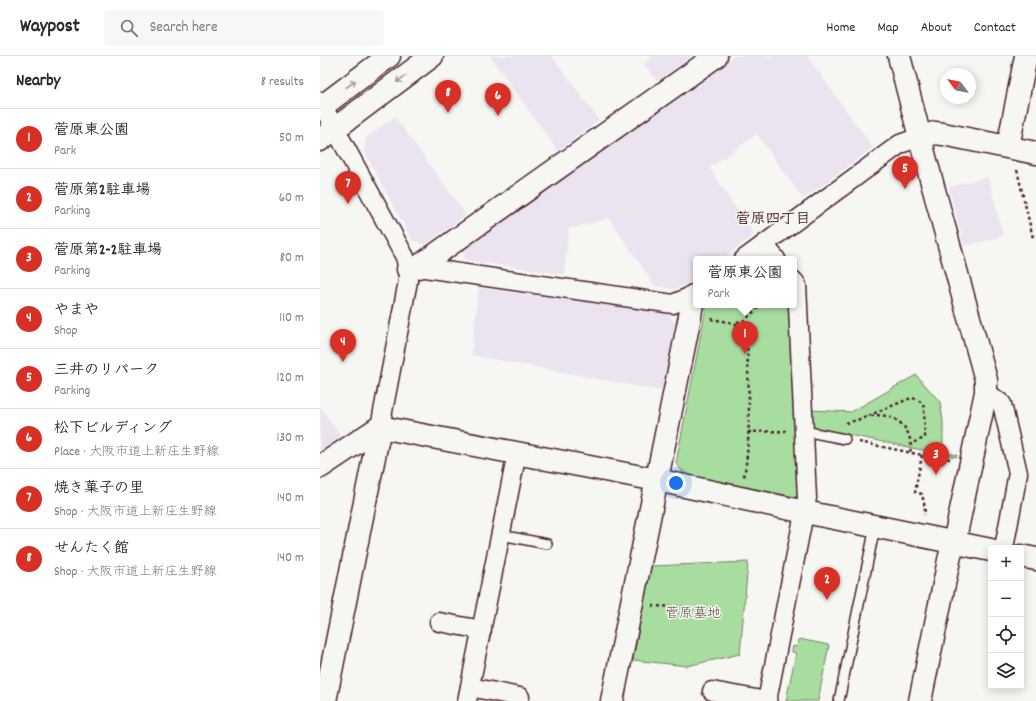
<!DOCTYPE html>
<html lang="en">
<head>
<meta charset="utf-8">
<style>
  :root { --surface:#fff; --page:#f7f7f7; --text:#2b2b33; --muted:#7c7c81; --line:#e1e1e2; --accent:#d93025 }
  body { margin:0; font-family:Dekko,"Klee One",sans-serif; background:var(--page); color:var(--text) }
  .controls { position:absolute; right:12px; bottom:12px; display:grid; overflow:hidden; border-radius:4px; box-shadow:0 2px 10px #0003 }
  .controls button { width:36px; height:36px; display:grid; place-items:center; padding:0; border:0; border-bottom:1px solid var(--line); background:var(--surface); color:var(--text); font:20px sans-serif }
  .compass { position:absolute; left:620px; top:12px; width:36px; height:36px; border-radius:50%; background:var(--surface); box-shadow:0 2px 10px #0003; rotate:302deg }
  .you { position:absolute; left:356px; top:427px; width:14px; height:14px; margin:-10px; border:3px solid #fff; border-radius:50%; background:#1a73e8; box-shadow:0 0 0 6px #1a73e833 }
  .badge { display:grid; place-items:center; width:26px; height:26px; border-radius:50%; background:var(--accent); color:#fff; font-size:13px; font-weight:700 }
  .pin { position:absolute; translate:-50% -33px; filter:drop-shadow(0 1px 2px #0008) }
  .pin::after { content:''; position:absolute; top:21px; width:14px; height:12px; background:inherit; clip-path:polygon(0 0,100% 0,50% 100%) }
  .popup { position:absolute; left:373px; top:200px; width:104px; height:52px; box-sizing:border-box; display:grid; place-content:center; border-radius:4px; background:var(--surface); filter:drop-shadow(0 1px 3px #0005); font-size:13px; white-space:nowrap; color:var(--muted) }
  .popup b { font-size:15px; color:var(--text) }
  .popup::after { content:''; position:absolute; left:50%; top:100%; margin-left:-8px; border:8px solid transparent; border-top-color:var(--surface) }
  .list { margin:0; padding:0; list-style:none }
  h2 { display:flex; justify-content:space-between; align-items:center; height:52px; margin:0; padding:0 16px; font-size:17px }
  h2 small { font-size:13px; font-weight:400; color:var(--muted) }
  .list li { display:grid; grid-template-columns:26px 1fr auto; gap:12px; align-items:center; box-sizing:border-box; height:60px; padding:0 16px; border-top:1px solid var(--line) }
  .list b { display:block; font-size:15px; white-space:nowrap }
  .list p { margin:0; font-size:13px; white-space:nowrap; color:var(--muted) }
  .list em { font-size:13px; font-style:normal; color:var(--muted) }
  .icon { flex:none; width:22px; height:22px; fill:none; stroke:currentColor; stroke-width:2; stroke-linecap:round; stroke-linejoin:round }
  .map { position:relative; flex:none; width:716px; height:645px; overflow:hidden }
  header { display:flex; align-items:center; gap:24px; box-sizing:border-box; height:56px; padding:0 20px; background:var(--surface); border-bottom:1px solid var(--line) }
  header strong { font-size:19px }
  nav { display:flex; gap:22px; margin-inline-start:auto; font-size:14px }
  .search { width:280px; height:36px; background:var(--page); display:flex; align-items:center; gap:10px; box-sizing:border-box; padding:0 14px; border-radius:4px; color:var(--muted); font-size:15px }
  main { display:flex }
  aside { flex:1; background:var(--surface) }
  .map>svg:first-child { display:block }
  .built { fill:#ebe3ef }
  .green { fill:#a8dda0; stroke:#797e66 }
  .lines { fill:none; stroke-linecap:round; stroke-linejoin:round }
  .lane-casing { stroke:#4a1f2b; stroke-width:12 }
  .street-casing { stroke:#4a1f2b; stroke-width:21 }
  .secondary-casing { stroke:#4a1f2b; stroke-width:25 }
  .primary-casing { stroke:#4a1f2b; stroke-width:25 }
  .path { stroke:#4a1f2b; stroke-width:2.5; stroke-dasharray:3 3; stroke-linecap:butt }
  .lane { stroke:#f6f6f2; stroke-width:9 }
  .street { stroke:#f6f6f2; stroke-width:18 }
  .secondary { stroke:#f6f6f2; stroke-width:22 }
  .primary { stroke:#f6f6f2; stroke-width:22 }
  .oneway { stroke:#a99598 }
  .labels { text-anchor:middle; dominant-baseline:central; stroke-width:3; stroke-linejoin:round; paint-order:stroke }
  .park-label { font-size:14px; fill:#624e48; stroke:#f6f6f2 }
  .neighbourhood-label { font-size:15px; font-weight:bold; fill:#4a1f2b; stroke:#f6f6f2 }
</style>
</head>
<body>
<header>
<strong>Waypost</strong>
<div class="search"><svg class="icon" aria-label="search" viewBox="0 0 24 24"><circle cx="10" cy="10" r="6"/><path d="M15 15l6 6"/></svg>Search here</div>
<nav><a>Home</a><a>Map</a><a>About</a><a>Contact</a></nav>
</header>
<main>
<aside>
<h2>Nearby<small>8 results</small></h2>
<ul class="list">
<li><span class="badge">1</span><div><b>菅原東公園</b><p>Park</p></div><em>50 m</em></li>
<li><span class="badge">2</span><div><b>菅原第2駐車場</b><p>Parking</p></div><em>60 m</em></li>
<li><span class="badge">3</span><div><b>菅原第2-2駐車場</b><p>Parking</p></div><em>80 m</em></li>
<li><span class="badge">4</span><div><b>やまや</b><p>Shop</p></div><em>110 m</em></li>
<li><span class="badge">5</span><div><b>三井のリパーク</b><p>Parking</p></div><em>120 m</em></li>
<li><span class="badge">6</span><div><b>松下ビルディング</b><p>Place · 大阪市道上新庄生野線</p></div><em>130 m</em></li>
<li><span class="badge">7</span><div><b>焼き菓子の里</b><p>Shop · 大阪市道上新庄生野線</p></div><em>140 m</em></li>
<li><span class="badge">8</span><div><b>せんたく館</b><p>Shop · 大阪市道上新庄生野線</p></div><em>140 m</em></li>
</ul>
</aside>
<div class="map">
<svg width="716" height="645" viewBox="0 0 716 645">
  <rect width="100%" height="100%" fill="#f6f6f2"/>
  <filter id="ink" filterUnits="userSpaceOnUse"><feTurbulence type="fractalNoise" baseFrequency=".025" numOctaves="2"/><feDisplacementMap in="SourceGraphic" scale="8" xChannelSelector="R" yChannelSelector="G"/><feConvolveMatrix kernelMatrix="1 2 1 2 8 2 1 2 1" color-interpolation-filters="sRGB"/></filter>
  <g filter="url(#ink)">
    <g class="built">
      <path d="M170,0h62l47,64 -41,31z"/>
      <path d="M333,0h39l-35,25 -13,-17z"/>
      <path d="M414,0h73l66,92 -70,51 -46,-65 -48,34 45,67 -32,24h-26v19l-11,8 -12,3 -18,-3 -46,-68 -40,11 -5,45 -99,-14 -1,-12z"/>
      <path d="M75,61l71,98 -41,30 -13,-5 -48,-89 2,-13z"/>
      <path d="M668,121l15,59 -39,10 -15,-59z"/>
      <path d="M159,232l189,25 7,11 -13,67 -191,-36z"/>
      <path d="M0,350l22,32 -22,14z"/>
    </g>
    <g class="green">
      <path d="M388,249h84l8,193 -116,-24 -8,-11 30,-155z"/>
      <path d="M596,319l24,27 3,19v31l14,3 -1,2 -145,-30 -1,-17 41,2z"/>
      <path d="M428,506l-8,92 -53,12 -54,-6 18,-94z"/>
      <path d="M479,583l30,6 -11,56h-32l10,-48 -4,-1 1,-6 4,1z"/>
    </g>
    <g class="lines">
      <g class="lane-casing">
        <g id="lane">
          <path d="M484,375l41,8"/>
          <path d="M181,479l46,9"/>
          <path d="M519,645l36,-174"/>
        </g>
      </g>
      <g class="street-casing">
        <g id="street">
          <path d="M0,45l85,156 3,12v12l-28,146"/>
          <path d="M444,188l12,15"/>
          <path d="M424,203l156,-115 20,-7"/>
          <path d="M98,211l255,37 23,-10"/>
          <path d="M666,336l16,12 16,69 -14,75"/>
          <path d="M119,566l43,8"/>
          <path d="M150,631l50,10"/>
          <path d="M392,635l55,10"/>
          <path d="M147,645l50,-248"/>
          <path d="M447,645l40,-203 -10,-213 -3,-4"/>
        </g>
      </g>
      <g class="secondary-casing">
        <g id="secondary">
          <path d="M579,0l26,101 61,223v12l-29,137 -8,31 -29,141"/>
          <path d="M600,81l15,-4 8,1 93,19"/>
          <path d="M688,91l18,-91"/>
          <path d="M88,213l10,-2 298,-211"/>
          <path d="M0,411l60,-40 277,53 148,32 186,38"/>
          <path d="M701,500l15,3"/>
          <path d="M5,645l55,-274"/>
          <path d="M292,645l78,-385 3,-20"/>
        </g>
      </g>
      <g class="primary-casing">
        <g id="primary">
          <path d="M0,52l69,-52"/>
          <path d="M0,84l112,-84"/>
        </g>
      </g>
      <g class="path">
        <path d="M697,114l16,68"/>
        <path d="M391,263c13,3 32,2 36,17 1,47 5,95 -3,141"/>
        <path d="M417,267l8,-3 16,-15"/>
        <path d="M551,360c23,-5 44,13 39,37"/>
        <path d="M543,362l48,-20c5,0 11,4 13,9l1,30c-4,4 -10,3 -14,8"/>
        <path d="M526,367l18,-5"/>
        <path d="M428,376l38,-1"/>
        <path d="M539,386l63,13 3,-1 25,5"/>
        <path d="M602,399l-7,37 7,2 3,14 -1,7"/>
        <path d="M332,550l32,1"/>
      </g>
      <use href="#lane" class="lane"/>
      <use href="#street" class="street"/>
      <use href="#secondary" class="secondary"/>
      <use href="#primary" class="primary"/>
    </g>
    <defs><path id="oneway-shaft" d="M-6 0H5M1.5-3L5.5 0L1.5 3" fill="none" stroke-width="1.6" stroke-linecap="round" stroke-linejoin="round"/></defs>
    <g class="oneway">
      <use href="#oneway-shaft" transform="translate(81 23) rotate(143)"/>
      <use href="#oneway-shaft" transform="translate(31 28) rotate(-37)"/>
    </g>
  </g>
  <g class="labels">
    <g class="park-label">
      <text x="373" y="558">菅原墓地</text>
    </g>
    <g class="neighbourhood-label">
      <text x="453" y="164">菅原四丁目</text>
    </g>
  </g>
</svg>
<div class="controls">
<button>+</button>
<button>−</button>
<button><svg class="icon" aria-label="locate" viewBox="0 0 24 24"><circle cx="12" cy="12" r="6"/><path d="M12 2v4M12 18v4M2 12h4M18 12h4"/></svg></button>
<button><svg class="icon" aria-label="layers" viewBox="0 0 24 24"><path d="M12 4l9 5-9 5-9-5zM3 14l9 5 9-5"/></svg></button>
</div>
<svg class="compass" viewBox="-18 -18 36 36"><path d="M0-13l5 13h-10z" fill="#e53935"/><path d="M0 13l5-13h-10z" fill="#7c7c81"/></svg>
<div class="you"></div>
<div class="pin badge" style="left:425px;top:298px">1</div>
<div class="popup"><b>菅原東公園</b>Park</div>
<div class="pin badge" style="left:507px;top:544px">2</div>
<div class="pin badge" style="left:616px;top:419px">3</div>
<div class="pin badge" style="left:23px;top:306px">4</div>
<div class="pin badge" style="left:585px;top:133px">5</div>
<div class="pin badge" style="left:178px;top:60px">6</div>
<div class="pin badge" style="left:28px;top:148px">7</div>
<div class="pin badge" style="left:128px;top:57px">8</div>
</div>
</main>
</body>
</html>
